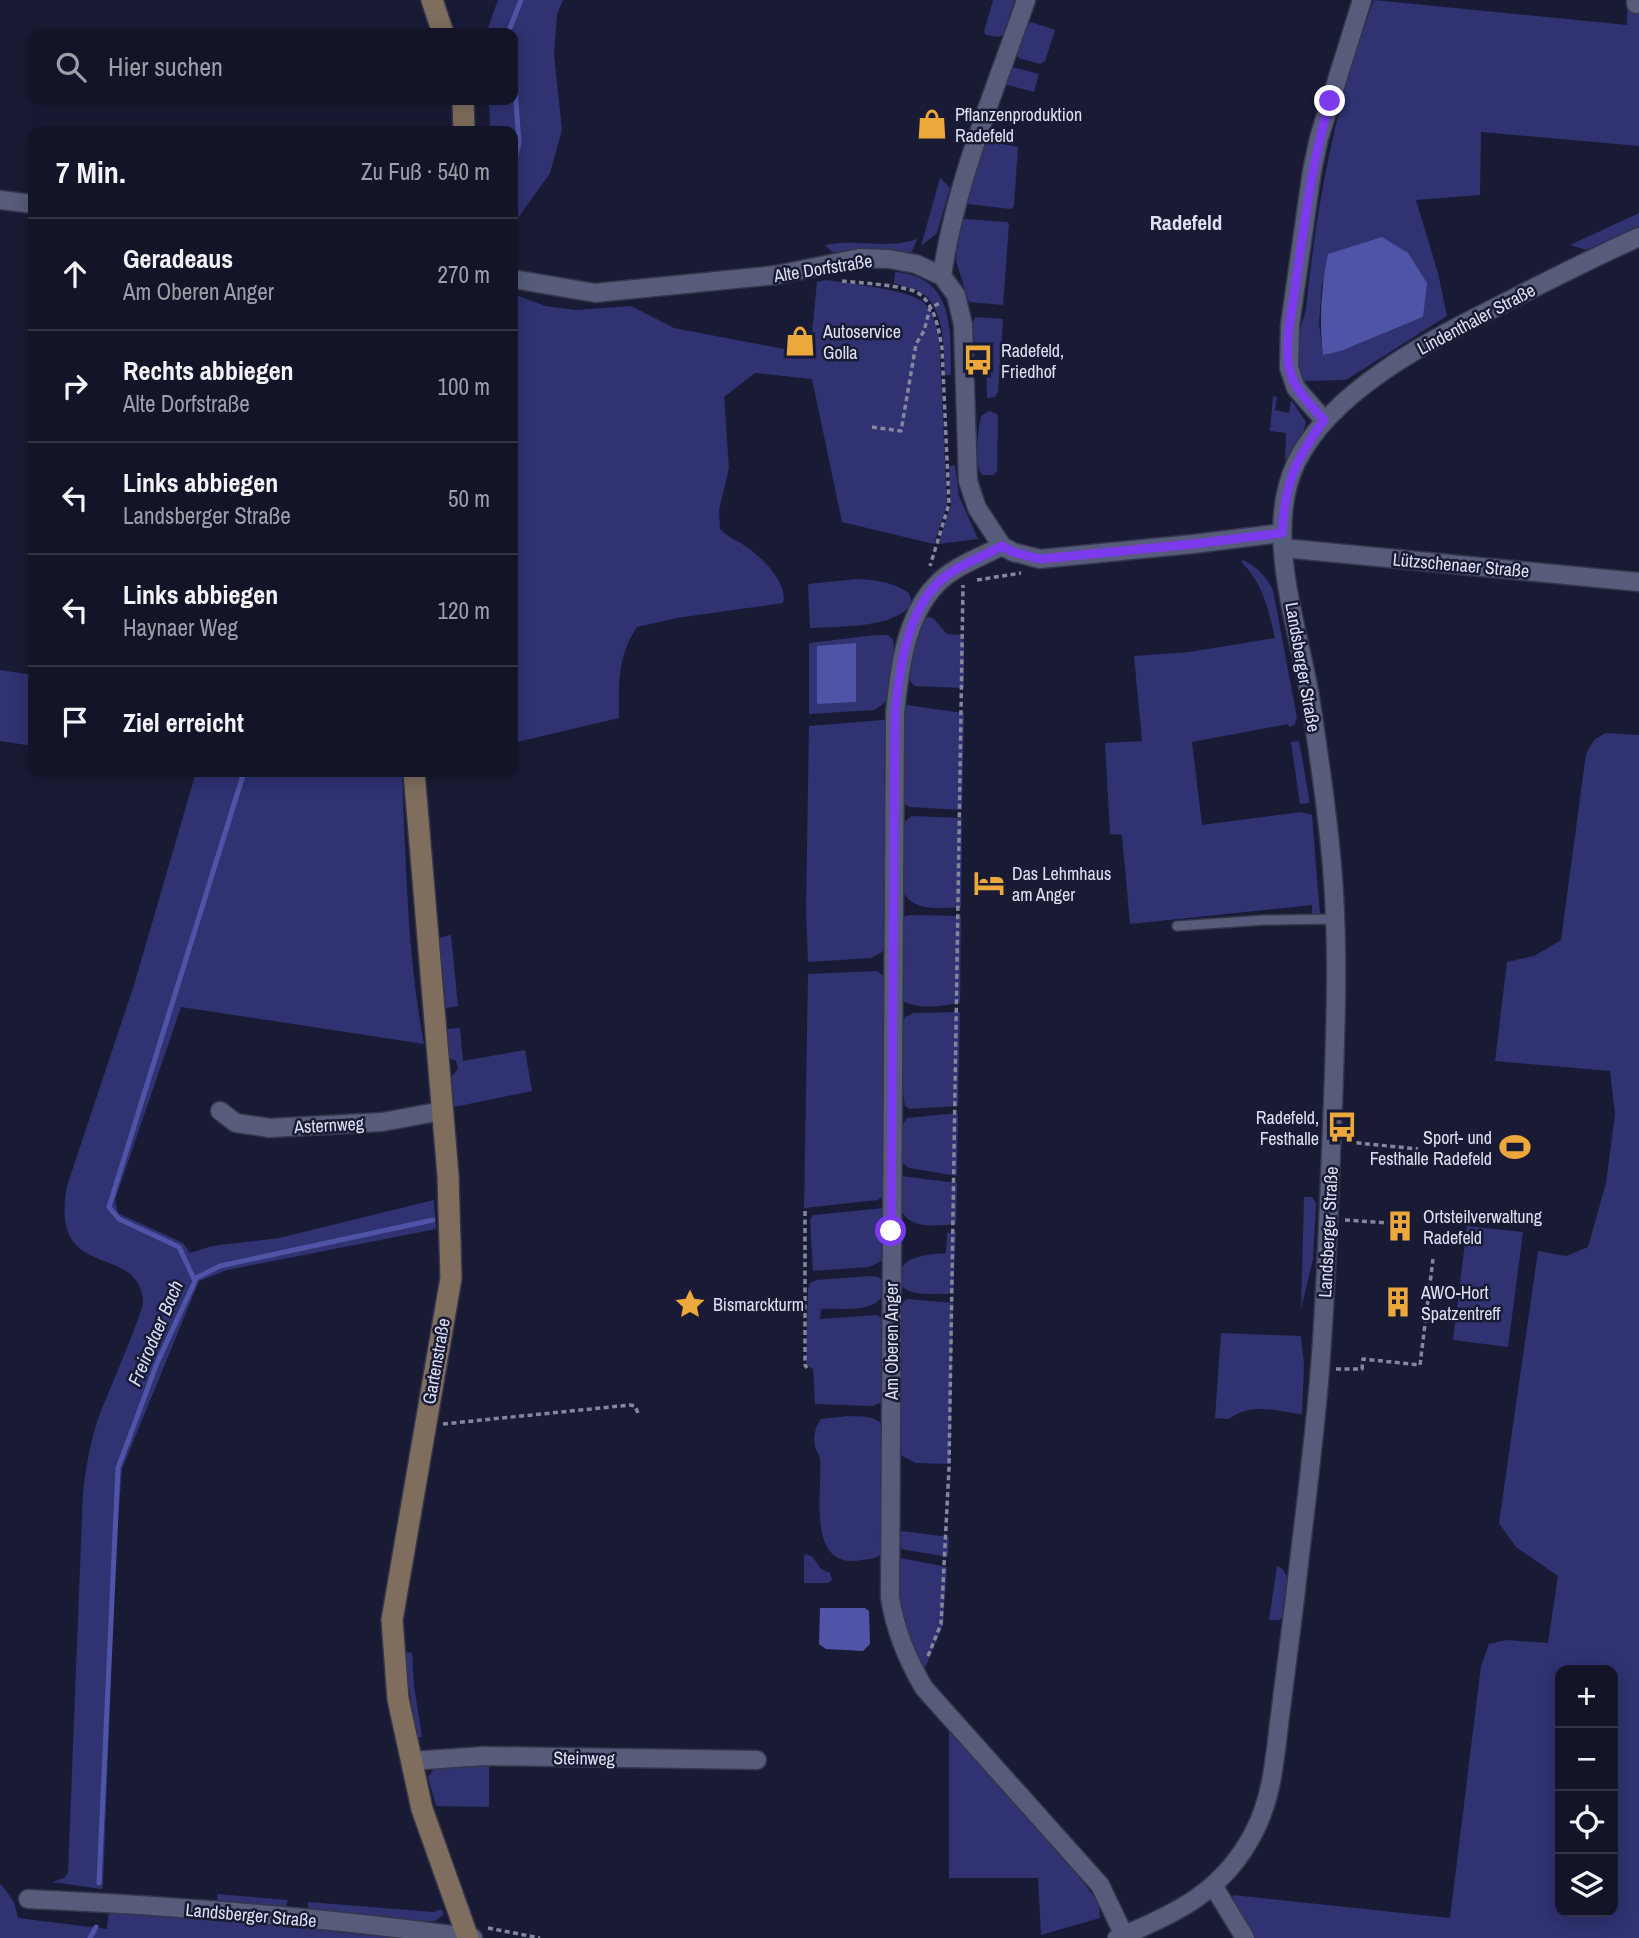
<!DOCTYPE html>
<html lang="de">
<head>
<meta charset="utf-8">
<style>
  :root { --surface:#131428; --page:#202134; --text:#f1f3f6; --muted:#9d9ea8; --line:#323345 }
  body { margin:0; font-family:"Archivo Narrow",sans-serif; background:var(--page); color:var(--text) }
  .controls { position:absolute; right:21px; bottom:21px; display:grid; overflow:hidden; border-radius:14px; box-shadow:0 4px 18px #0003 }
  .controls button { width:63px; height:63px; display:grid; place-items:center; padding:0; border:0; border-bottom:2px solid var(--line); background:var(--surface); color:var(--text); font:35px sans-serif }
  .stop { position:absolute; width:21px; height:21px; margin:-16px; border:5px solid #7c3aed; border-radius:50%; background:#fff }
  .stop.end { background:#7c3aed; border-color:#fff; box-shadow:0 2px 7px #0008 }
  .list { margin:0; padding:0; list-style:none }
  h2 { display:flex; justify-content:space-between; align-items:center; height:91px; margin:0; padding:0 28px; font-size:30px }
  h2 small { font-size:23px; font-weight:400; color:var(--muted) }
  .list li { display:grid; grid-template-columns:46px 1fr auto; gap:21px; align-items:center; box-sizing:border-box; height:112px; padding:0 28px; border-top:2px solid var(--line) }
  .list b { display:block; font-size:26px; white-space:nowrap }
  .list p { margin:0; font-size:23px; white-space:nowrap; color:var(--muted) }
  .list em { font-size:23px; font-style:normal; color:var(--muted) }
  .icon { flex:none; width:38px; height:38px; fill:none; stroke:currentColor; stroke-width:2; stroke-linecap:round; stroke-linejoin:round }
  .map { position:relative; flex:none; width:1639px; height:1938px; overflow:hidden }
  .search { position:absolute; background:var(--surface); box-shadow:0 4px 18px #0003; left:28px; top:28px; width:490px; height:77px; display:flex; align-items:center; gap:18px; box-sizing:border-box; padding:0 24px; border-radius:14px; color:var(--muted); font-size:26px }
  .panel { position:absolute; background:var(--surface); box-shadow:0 4px 18px #0003; left:28px; top:126px; width:490px; height:651px; border-radius:14px }
  .map>svg:first-child { display:block }
  .green { fill:#303272; fill-rule:evenodd }
  .water { fill:#5054a6 }
  .lines { fill:none; stroke-linecap:round; stroke-linejoin:round }
  .stream { stroke:#5054a6; stroke-width:5 }
  .lane-casing { stroke:#35354b; stroke-width:12 }
  .street-casing { stroke:#35354b; stroke-width:21 }
  .secondary-casing { stroke:#35354b; stroke-width:24 }
  .path { stroke:#84869c; stroke-width:3.5; stroke-dasharray:5 3.5; stroke-linecap:butt }
  .lane { stroke:#575c7a; stroke-width:9 }
  .street { stroke:#575c7a; stroke-width:18 }
  .secondary { stroke:#7f6e5d; stroke-width:21 }
  .route { stroke:#7c3aed; stroke-width:9 }
  .labels { text-anchor:middle; dominant-baseline:central; stroke-width:5; stroke-linejoin:round; paint-order:stroke }
  .poi-label { font-size:18px; fill:#dde0f2; stroke:#191b35; text-anchor:start }
  .street-label { font-size:18px; fill:#dde0f2; stroke:#191b35 }
  .water-label { font-size:19px; font-style:italic; fill:#d9ddf4; stroke:#191b35 }
  .quarter-label { font-size:21px; font-weight:bold; fill:#dde0f2; stroke:#191b35 }
</style>
</head>
<body>
<div class="map">
<svg width="1639" height="1938" viewBox="0 0 1639 1938">
  <rect width="100%" height="100%" fill="#191b35"/>
  <g class="green">
    <path d="M498,0h65l-6,14 -3,41 8,75 -12,43 -37,52v-94h-23l-1,-31h24v-67h-27z"/>
    <path d="M993,0h22l-12,35 -5,2 -12,-2 -2,-3z"/>
    <path d="M1374,0l253,25v-16l12,-2v139l-158,-14 -1,63 -64,5 22,73 9,43 -101,64 -43,1c-5,-15 -8,-32 -4,-48 2,-9 6,-16 7,-25 11,-105 30,-209 68,-308zM1322,283l101,34 -82,34 -18,3 -4,-30z"/>
    <path d="M1031,22l24,8 -10,31 -5,3 -21,-6 -3,-5 8,-27z"/>
    <path d="M1012,67l27,7 -5,18 -27,-7 -2,-4z"/>
    <path d="M992,142l26,5 -4,59 -3,3 -43,-5 -1,-10 17,-51z"/>
    <path d="M940,178l10,10 -13,45 -16,13z"/>
    <path d="M1639,213v13l-53,24 -16,-5z"/>
    <path d="M963,219l44,3 2,2 -6,81 -34,-3 -13,-41 4,-39z"/>
    <path d="M917,239l-5,13h-80l-7,-7c31,-7 60,5 92,-6z"/>
    <path d="M895,272c59,4 56,58 56,103h-6c-1,-24 0,-55 -16,-76 -7,-9 -24,-12 -35,-16z"/>
    <path d="M826,280c20,3 86,10 98,23 8,9 11,20 15,31l8,171 -13,39 -92,-22 -30,-143 -57,-6 -31,24 5,71 -10,42 1,19c8,9 19,12 28,19 15,11 40,35 35,55l-106,15 -40,9c-20,30 -18,56 -18,91l-106,25v-449l32,12 31,4 55,-4 43,22 136,26 7,-72z"/>
    <path d="M975,317l28,2 -5,73 -3,5 -8,1 -1,-43 -9,-3 -6,-24z"/>
    <path d="M1273,396l4,1 -2,13 14,3 2,-13 15,22 -3,11 -18,28 1,-28 -16,-2z"/>
    <path d="M989,411l8,3 1,6 -1,51 -4,4h-11c-9,-13 -4,-43 -1,-59z"/>
    <path d="M955,465l4,31 19,43 -40,5 13,-39 -2,-39z"/>
    <path d="M1243,560c15,8 22,15 30,30l24,128 -3,7 -5,2 -1,-3 -96,18 10,83 99,-13 11,3 8,99 -8,2v-11l-182,19 -8,-89 -12,-1 -5,-91 37,-2 -8,-85 55,-4 86,-14c-7,-30 -12,-55 -34,-76z"/>
    <path d="M857,579c19,1 36,3 52,14l3,10c-16,26 -74,23 -102,25l-2,-44z"/>
    <path d="M929,617l4,1 14,16 14,1 3,7v46l-49,-2c-18,-14 2,-48 8,-67z"/>
    <path d="M876,635h12l5,5c2,13 1,47 -6,59 -3,5 -8,8 -13,11l-65,4v-71z"/>
    <path d="M0,670l33,5v71l-33,-5z"/>
    <path d="M906,705l58,8 -2,97 -52,-3 -5,-3 -2,-96z"/>
    <path d="M883,720l4,2 -1,219 -4,11 -11,6 -63,4 -2,-52 3,-184z"/>
    <path d="M1605,733l34,2v1203h-385l-22,-37 1,-6 217,23 31,-252 8,-22 17,-4 42,3 10,-67 -42,-29 -17,-24 39,-272 28,5 22,-9 18,-64 9,-69 -5,-43 -115,-10 12,-99 27,-6 27,-16 25,-186 8,-14zM1560,1670h53v242h-53z"/>
    <path d="M1299,741l10,57v5l-9,1 -9,-62z"/>
    <path d="M196,772h206c4,90 5,183 22,272l-243,-37 -66,193 3,13 65,30 7,10 22,-7 67,-8 155,-38 2,29 -209,41 -28,11 -77,188 -6,78 -13,337 -1,5 -50,-7 12,-4 4,-5 15,-381c3,-25 7,-49 15,-73 13,-34 28,-66 40,-100 2,-6 6,-14 5,-20 -7,-58 -94,-15 -76,-113l67,-201z"/>
    <path d="M912,816l50,2 -1,90c-22,-1 -50,5 -59,-19l1,-66z"/>
    <path d="M910,915l51,1 -1,87c-16,3 -42,7 -57,-2l-2,-77 2,-7z"/>
    <path d="M451,935l7,71 -12,2 -7,-70z"/>
    <path d="M877,971l8,6v217l-7,6 -74,8 4,-234z"/>
    <path d="M960,1012l-2,94 -48,3 -5,-3 -3,-18 1,-65 2,-6 9,-4z"/>
    <path d="M460,1028l3,33 62,-11 7,41 -78,16 -4,-29 8,-9 -2,-8 -7,-3 -3,-29z"/>
    <path d="M958,1113l-1,63 -48,-8 -6,-5 -3,-5 -1,-28 8,-12z"/>
    <path d="M901,1176l56,7 -1,41c-17,1 -47,7 -55,-15 -3,-8 0,-23 0,-33z"/>
    <path d="M1304,1197h8l4,6 -3,56 -12,50z"/>
    <path d="M884,1208l1,51 -16,8 -56,4 -3,-51 3,-5z"/>
    <path d="M1467,1226l56,6 -15,115 -55,-7z"/>
    <path d="M956,1232l-3,62c-14,-1 -36,3 -49,-6 -4,-3 -4,-4 -4,-9 -4,-23 30,-25 46,-26l1,-20z"/>
    <path d="M871,1276l7,1 6,5c0,6 1,12 -3,16 -11,15 -43,10 -60,11l-1,10 57,-4 7,4v82l-11,5 -58,-2 -2,-35 -7,-4 2,-76 2,-6 7,-3z"/>
    <path d="M908,1299l45,4 -3,161 -34,-1 -14,-7 -4,-12 1,-140z"/>
    <path d="M1221,1333l80,3 3,29 -2,49c-25,-3 -52,-12 -73,5l-14,-1z"/>
    <path d="M849,1416c12,1 29,-1 35,12l1,121c-6,9 -12,10 -23,11 -57,11 -39,-69 -42,-101 0,-4 -3,-6 -4,-10 -4,-8 -1,-23 5,-30z"/>
    <path d="M902,1531l47,6 -1,20 -47,-8 -2,-14z"/>
    <path d="M804,1554l8,2 9,13 9,4 2,7 -4,3h-24z"/>
    <path d="M901,1558l46,9 -4,58 -18,43c-24,-30 -31,-72 -24,-110z"/>
    <path d="M1277,1566l6,3 4,8 -5,41 -2,2h-11z"/>
    <path d="M412,1652l2,34 8,51 -5,1 -13,-80 1,-5z"/>
    <path d="M949,1730l124,139 26,34 1,15 -59,17 -3,-57h-89z"/>
    <path d="M489,1762v45l-53,-1 -8,-29 9,-12z"/>
    <path d="M0,1883l14,19 4,16 89,11 2,-19 291,28h-400z"/>
    <path d="M217,1894l71,6 -3,8 -64,-5 -3,-1z"/>
    <path d="M308,1902l126,10 7,-3 3,5 -9,7 -12,1 -111,-10 -4,-4z"/>
  </g>
  <g class="water">
    <path d="M1382,237l26,16 19,30 -4,34 -82,34 -18,4c-4,-35 -2,-67 5,-101z"/>
    <path d="M856,643v59l-39,2v-58z"/>
    <path d="M820,1608h45l4,3 1,33 -7,7 -37,-2 -7,-5z"/>
  </g>
  <g class="lines">
    <g class="stream">
      <path d="M508,33l13,-33"/>
      <path d="M513,61l6,82 -6,24"/>
      <path d="M194,1279l26,-13 213,-46"/>
      <path d="M99,1883l19,-415 39,-105 38,-82 -16,-34 -60,-28 -10,-12 135,-435"/>
      <path d="M90,1938l6,-11"/>
    </g>
    <g class="lane-casing">
      <path id="lane" d="M1177,926l87,-6 72,-1"/>
    </g>
    <g class="street-casing">
      <g id="street">
        <path d="M1636,0v4"/>
        <path d="M0,200l33,4"/>
        <path d="M942,276c13,-94 54,-187 84,-276"/>
        <path d="M513,279l82,14 181,-18 84,-17 29,1 27,5 26,12 14,19 7,30 5,156 9,27 25,38 11,6 27,7 153,-15 89,-11"/>
        <path d="M1324,420l-28,-32 -7,-20 1,-43 22,-154 7,-33 43,-138"/>
        <path d="M1002,546c-21,11 -50,21 -66,39 -31,32 -37,87 -41,129l-5,883c5,34 17,62 34,91l176,197 24,50"/>
        <path d="M1283,548l356,34"/>
        <path d="M220,1111l16,12 34,5 112,-6 60,-11"/>
        <path d="M411,1761l73,-5 273,4"/>
        <path d="M1214,1887l31,51"/>
        <path d="M28,1899c149,7 298,18 445,39"/>
        <path d="M1117,1938c59,-24 107,-47 137,-106 19,-36 21,-77 26,-116 5,-39 10,-79 15,-118 8,-73 18,-145 24,-217 8,-93 10,-186 14,-278 3,-83 6,-166 -2,-248 -5,-53 -13,-106 -21,-158 -12,-72 -47,-164 -14,-234 37,-77 145,-128 218,-165 41,-21 83,-42 125,-61"/>
      </g>
    </g>
    <g class="secondary-casing">
      <g id="secondary">
        <path d="M432,0l11,33"/>
        <path d="M463,100l1,31"/>
        <path d="M414,772l34,403 3,103 -59,342 6,79 24,110 46,129"/>
      </g>
    </g>
    <g class="path">
      <path d="M842,281c17,2 63,4 76,12 17,11 21,38 24,55l7,156 -19,62"/>
      <path d="M872,427l29,4 15,-87 8,-13 6,-23 12,-6"/>
      <path d="M977,580l44,-7"/>
      <path d="M1348,1142l70,7"/>
      <path d="M805,1211v154l2,3"/>
      <path d="M1345,1220l43,3"/>
      <path d="M1336,1369h26l1,-10 57,6 13,-106"/>
      <path d="M443,1424l187,-19 5,1 3,7"/>
      <path d="M928,1656l13,-32 8,-156 14,-883"/>
      <path d="M488,1928l52,10"/>
    </g>
    <use href="#lane" class="lane"/>
    <use href="#street" class="street"/>
    <use href="#secondary" class="secondary"/>
  </g>
  <g class="lines">
    <path class="route" d="M891,1231l4,-517c4,-41 11,-98 41,-129 16,-18 45,-27 66,-39l11,6 27,7 153,-15 89,-11c3,-50 13,-73 42,-113 -14,-16 -31,-31 -35,-53 -5,-27 4,-59 7,-86 9,-61 16,-121 34,-180"/>
  </g>
  <defs>
    <g id="shop-bare" transform="scale(2.415)"><path d="M-5-2.5h2.3a2.7 3.5 0 0 1 5.4 0H5L5.5 6h-11ZM-1.5-2.5h3a1.5 2.3 0 0 0-3 0Z" fill="#eda83b" stroke="#191b35" stroke-width="2.5" paint-order="stroke"/></g>
    <g id="bus-bare" transform="scale(2.415)"><path d="M-5-6H5V4H4V6H2V4H-2V6H-4V4H-5ZM-3.5-4V0h7V-4ZM-3.5 1.2v1.5H-2V1.2ZM2 1.2v1.5H3.5V1.2Z" fill="#eda83b" stroke="#191b35" stroke-width="2.5" paint-order="stroke"/></g>
    <g id="hotel-bare" transform="scale(2.415)"><path d="M-6-4.5h1.5V1H6V5H4.5V3h-9V5H-6ZM-4 0a1.8 1.8 0 1 1 3.6 0ZM.5 0V-2.5h3Q6-2.5 6 0Z" fill="#eda83b" stroke="#191b35" stroke-width="2.5" paint-order="stroke"/></g>
    <g id="stadium-bare" transform="scale(2.415)"><path d="M0-5a6.5 5 0 1 0 0 10a6.5 5 0 1 0 0-10ZM-3.5-1.8h7v3.6h-7Z" fill="#eda83b" stroke="#191b35" stroke-width="2.5" paint-order="stroke"/></g>
    <g id="building-bare" transform="scale(2.415)"><path d="M-4-6H4V6H1V3H-1V6H-4ZM-2.5-4.3h1.7v1.8h-1.7ZM.8-4.3h1.7v1.8H.8ZM-2.5-1h1.7V.8h-1.7ZM.8-1h1.7V.8H.8Z" fill="#eda83b" stroke="#191b35" stroke-width="2.5" paint-order="stroke"/></g>
    <g id="sight-bare" transform="scale(2.415)"><path d="M0-6L1.8-2.2L6-1.7L2.9 1.2L3.7 5.4L0 3.3L-3.7 5.4L-2.9 1.2L-6-1.7L-1.8-2.2Z" fill="#eda83b" stroke="#191b35" stroke-width="2.5" paint-order="stroke"/></g>
  </defs>
  <g fill-rule="evenodd">
    <use href="#shop-bare" x="932" y="124"/>
    <use href="#shop-bare" x="800" y="341"/>
    <use href="#bus-bare" x="978" y="360"/>
    <use href="#hotel-bare" x="989" y="883"/>
    <use href="#bus-bare" x="1342" y="1127"/>
    <use href="#stadium-bare" x="1515" y="1147"/>
    <use href="#building-bare" x="1400" y="1226"/>
    <use href="#building-bare" x="1398" y="1302"/>
    <use href="#sight-bare" x="690" y="1304"/>
  </g>
  <g class="labels">
    <g class="poi-label">
      <text x="955" y="114">Pflanzenproduktion<tspan x="955" dy="21">Radefeld</tspan></text>
      <text x="823" y="331">Autoservice<tspan x="823" dy="21">Golla</tspan></text>
      <text x="1001" y="350">Radefeld,<tspan x="1001" dy="21">Friedhof</tspan></text>
      <text x="1012" y="873">Das Lehmhaus<tspan x="1012" dy="21">am Anger</tspan></text>
      <text x="1319" y="1117" text-anchor="end">Radefeld,<tspan x="1319" dy="21">Festhalle</tspan></text>
      <text x="1492" y="1137" text-anchor="end">Sport- und<tspan x="1492" dy="21">Festhalle Radefeld</tspan></text>
      <text x="1423" y="1216">Ortsteilverwaltung<tspan x="1423" dy="21">Radefeld</tspan></text>
      <text x="1421" y="1292">AWO-Hort<tspan x="1421" dy="21">Spatzentreff</tspan></text>
      <text x="713" y="1304">Bismarckturm</text>
    </g>
    <g class="street-label">
      <text transform="translate(823 268) rotate(-9)">Alte Dorfstraße</text>
      <text transform="translate(1476 319) rotate(-28)">Lindenthaler Straße</text>
      <text transform="translate(1461 565) rotate(5)">Lützschenaer Straße</text>
      <text transform="translate(1303 667) rotate(80)">Landsberger Straße</text>
      <text transform="translate(329 1125) rotate(-3)">Asternweg</text>
      <text transform="translate(1328 1232) rotate(-87)">Landsberger Straße</text>
      <text transform="translate(891 1341) rotate(-90)">Am Oberen Anger</text>
      <text transform="translate(436 1361) rotate(-80)">Gartenstraße</text>
      <text transform="translate(584 1758) rotate(1)">Steinweg</text>
      <text transform="translate(251 1915) rotate(5)">Landsberger Straße</text>
    </g>
    <g class="water-label">
      <text transform="translate(155 1333) rotate(-67)">Freirodaer Bach</text>
    </g>
    <g class="quarter-label">
      <text x="1186" y="222">Radefeld</text>
    </g>
  </g>
</svg>
<div class="controls">
<button>+</button>
<button>−</button>
<button><svg class="icon" aria-label="locate" viewBox="0 0 24 24"><circle cx="12" cy="12" r="6"/><path d="M12 2v4M12 18v4M2 12h4M18 12h4"/></svg></button>
<button><svg class="icon" aria-label="layers" viewBox="0 0 24 24"><path d="M12 4l9 5-9 5-9-5zM3 14l9 5 9-5"/></svg></button>
</div>
<div class="stop" style="left:891px;top:1231px"></div>
<div class="stop end" style="left:1330px;top:101px"></div>
<div class="search"><svg class="icon" aria-label="search" viewBox="0 0 24 24"><circle cx="10" cy="10" r="6"/><path d="M15 15l6 6"/></svg>Hier suchen</div>
<section class="panel">
<h2>7 Min.<small>Zu Fuß · 540 m</small></h2>
<ul class="list">
<li><svg class="icon" aria-label="ahead" viewBox="0 0 24 24"><path d="M12 20V5M6 11l6-6 6 6"/></svg><div><b>Geradeaus</b><p>Am Oberen Anger</p></div><em>270 m</em></li>
<li><svg class="icon" aria-label="right" viewBox="0 0 24 24"><path d="M7 20v-9h11M14 6l5 5-5 5"/></svg><div><b>Rechts abbiegen</b><p>Alte Dorfstraße</p></div><em>100 m</em></li>
<li><svg class="icon" aria-label="left" viewBox="0 0 24 24"><path d="M17 20v-9H6M10 6l-5 5 5 5"/></svg><div><b>Links abbiegen</b><p>Landsberger Straße</p></div><em>50 m</em></li>
<li><svg class="icon" aria-label="left" viewBox="0 0 24 24"><path d="M17 20v-9H6M10 6l-5 5 5 5"/></svg><div><b>Links abbiegen</b><p>Haynaer Weg</p></div><em>120 m</em></li>
<li><svg class="icon" aria-label="arrive" viewBox="0 0 24 24"><path d="M6 21V4h12l-3 4 3 4H6"/></svg><div><b>Ziel erreicht</b></div></li>
</ul>
</section>
</div>
</body>
</html>
